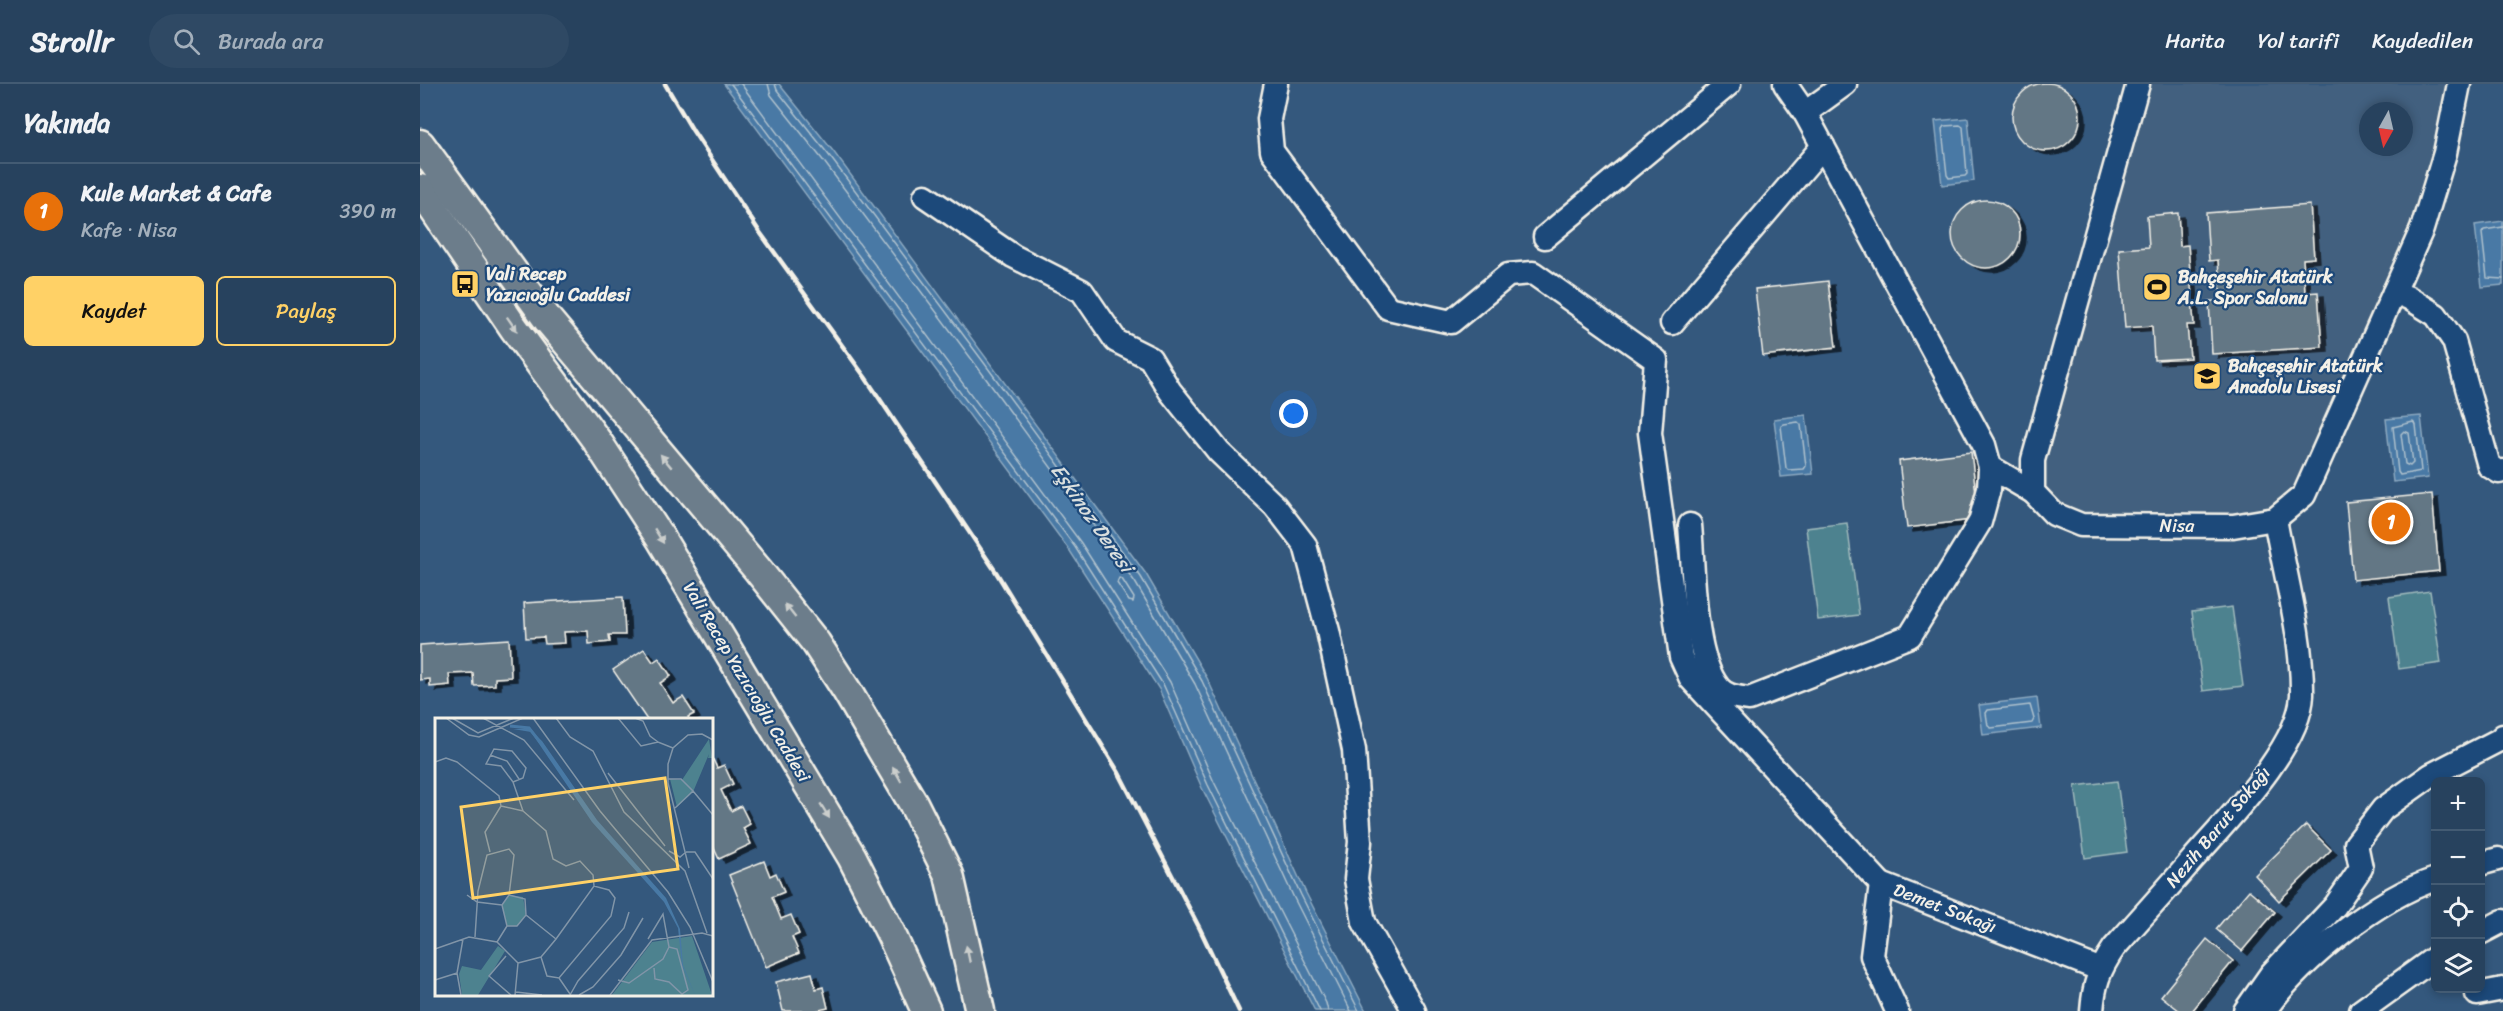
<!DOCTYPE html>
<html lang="tr">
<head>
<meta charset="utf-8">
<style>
  :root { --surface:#27425e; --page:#2f4964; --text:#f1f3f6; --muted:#a4b0bc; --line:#435b73; --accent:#ffd166 }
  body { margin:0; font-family:Sriracha,sans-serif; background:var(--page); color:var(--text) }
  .controls { position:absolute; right:18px; bottom:18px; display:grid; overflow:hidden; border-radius:9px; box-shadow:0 3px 9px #0003 }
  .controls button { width:54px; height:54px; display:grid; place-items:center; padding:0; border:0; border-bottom:2px solid var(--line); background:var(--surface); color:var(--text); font:30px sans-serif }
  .compass { position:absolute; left:1939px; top:18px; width:54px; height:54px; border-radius:50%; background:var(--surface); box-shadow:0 3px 9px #0003; rotate:188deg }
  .you { position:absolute; left:874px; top:330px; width:21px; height:21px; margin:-15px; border:4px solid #fff; border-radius:50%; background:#1a73e8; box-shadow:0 0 0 9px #1a73e833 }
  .badge { display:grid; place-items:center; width:39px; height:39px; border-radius:50%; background:var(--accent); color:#fff; font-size:20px; font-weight:700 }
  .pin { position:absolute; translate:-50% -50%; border:3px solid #fff; box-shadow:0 2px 6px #0006 }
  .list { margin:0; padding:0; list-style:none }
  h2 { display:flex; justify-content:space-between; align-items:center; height:78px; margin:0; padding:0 24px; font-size:26px }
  h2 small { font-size:20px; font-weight:400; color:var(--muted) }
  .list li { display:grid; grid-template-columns:39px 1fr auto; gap:18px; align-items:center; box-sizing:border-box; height:96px; padding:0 24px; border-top:2px solid var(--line) }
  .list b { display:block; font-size:22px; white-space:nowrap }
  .list p { margin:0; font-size:20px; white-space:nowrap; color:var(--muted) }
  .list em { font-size:20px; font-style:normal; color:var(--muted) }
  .actions { display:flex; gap:12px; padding:18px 24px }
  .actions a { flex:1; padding:14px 0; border:2px solid var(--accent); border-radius:9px; text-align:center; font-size:21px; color:var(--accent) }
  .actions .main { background:var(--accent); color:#111 }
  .icon { flex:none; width:33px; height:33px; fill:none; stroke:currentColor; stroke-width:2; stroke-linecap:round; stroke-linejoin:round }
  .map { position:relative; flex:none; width:2083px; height:927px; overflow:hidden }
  header { display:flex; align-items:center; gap:36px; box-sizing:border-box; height:84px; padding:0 30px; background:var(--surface); border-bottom:2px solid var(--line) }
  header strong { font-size:28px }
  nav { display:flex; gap:33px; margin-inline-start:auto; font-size:21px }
  .search { width:420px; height:54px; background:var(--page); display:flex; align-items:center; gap:15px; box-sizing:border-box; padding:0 21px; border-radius:33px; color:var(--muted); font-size:22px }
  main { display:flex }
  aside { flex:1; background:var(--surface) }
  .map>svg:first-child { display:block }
  .built { fill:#42617f; fill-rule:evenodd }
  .green { fill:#4d828f; stroke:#a0babc; stroke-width:1.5 }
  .water { fill:#4879a5; stroke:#8da9c0; stroke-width:1.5 }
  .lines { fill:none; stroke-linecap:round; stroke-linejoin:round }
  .shore { stroke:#afc1cd; stroke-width:1.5 }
  .building { fill:#647785; stroke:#f4f1e8; stroke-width:1.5; filter:url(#shadow) }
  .minor-casing { stroke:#f4f1e8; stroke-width:27 }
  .major-casing { stroke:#f4f1e8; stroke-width:33 }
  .minor { stroke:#1f4a7a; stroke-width:22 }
  .major { stroke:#6c7d8b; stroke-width:28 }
  .rail { stroke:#f4f1e8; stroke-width:4.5 }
  .oneway { fill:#cbcecc }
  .labels { text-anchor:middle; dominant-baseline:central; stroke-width:4.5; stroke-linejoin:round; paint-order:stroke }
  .poi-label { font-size:18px; font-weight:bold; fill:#f4f1e8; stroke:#1f4a7a; text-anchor:start }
  .street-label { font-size:18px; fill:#f4f1e8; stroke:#1f4a7a }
  .water-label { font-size:20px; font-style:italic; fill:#dadfde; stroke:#1f4a7a }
  .inset-river { fill:none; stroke:#4879a5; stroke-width:3 }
  .inset-road { fill:none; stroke:#8195a8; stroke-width:1.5 }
  .view { fill:#ffd166; fill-opacity:0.15; stroke:#ffd166; stroke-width:3 }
  .inset-edge { fill:none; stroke:#f4f1e8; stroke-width:3 }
</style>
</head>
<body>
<header>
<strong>Strollr</strong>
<div class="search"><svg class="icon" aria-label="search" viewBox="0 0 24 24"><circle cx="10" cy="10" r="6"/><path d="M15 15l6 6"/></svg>Burada ara</div>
<nav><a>Harita</a><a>Yol tarifi</a><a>Kaydedilen</a></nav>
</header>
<main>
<aside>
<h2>Yakında<small></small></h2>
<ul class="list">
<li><span class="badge" style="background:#e8710a">1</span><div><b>Kule Market &amp; Cafe</b><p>Kafe · Nisa</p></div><em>390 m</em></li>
</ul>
<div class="actions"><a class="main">Kaydet</a><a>Paylaş</a></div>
</aside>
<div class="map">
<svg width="2083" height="927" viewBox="0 0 2083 927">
  <defs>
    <filter id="shadow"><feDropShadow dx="6" dy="4" stdDeviation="0" flood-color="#0009"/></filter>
  </defs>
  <rect width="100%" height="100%" fill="#34587d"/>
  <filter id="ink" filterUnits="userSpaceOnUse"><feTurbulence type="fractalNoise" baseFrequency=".0167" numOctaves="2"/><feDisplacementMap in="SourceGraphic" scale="12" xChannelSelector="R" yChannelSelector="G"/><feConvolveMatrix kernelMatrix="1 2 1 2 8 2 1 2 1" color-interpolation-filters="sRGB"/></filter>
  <g filter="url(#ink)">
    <path class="built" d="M1718,0h321l-14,69 -125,307 -45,59 -221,-5 -21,-54zM1948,27h36v36h-36z"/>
    <g class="green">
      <path d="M1427,439l12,92 -41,5 -12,-92z"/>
      <path d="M2010,507l11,72 -42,6 -10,-72z"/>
      <path d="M1812,523l11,79 -40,5 -11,-79z"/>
      <path d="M1697,697l10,71 -42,6 -10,-72z"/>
    </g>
    <g class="water">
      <path d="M304,0h55l54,67 313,423 61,104 99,215 60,118h-51l-113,-223 -43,-99 -89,-138z"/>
      <path d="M1548,34l6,63 -32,4 -7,-64z"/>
      <path d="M2083,137v64l-21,2 -7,-62z"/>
      <path d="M1386,331l7,59 -32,3 -7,-58z"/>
      <path d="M2001,332l7,62 -35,4 -7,-63z"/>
      <path d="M1617,614l4,30 -58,7 -4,-30z"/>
    </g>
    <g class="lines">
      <g class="shore">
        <path d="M311,0l344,463 89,139 44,99 112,226"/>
        <path d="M321,0l340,459 89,139 44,100 112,221 2,8"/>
        <path d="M348,0l3,11 51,64 154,206 159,217 60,102 99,214 57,113"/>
        <path d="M355,0l2,6 51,64 154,206 159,217 61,104 99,214 58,116"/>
        <path d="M1540,41l3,2 4,47 -2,2 -16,2 -2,-3 -5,-46 2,-3z"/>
        <path d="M2083,143l-19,3 -2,3 5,45 16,1"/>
        <path d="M1378,338l3,3 5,41 -2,3 -16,1 -2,-2 -5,-42 3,-2z"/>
        <path d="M1993,338l3,3 5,46 -21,4 -2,-3 -5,-45z"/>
        <path d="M1984,347l5,2 4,30 -3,3 -5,-2 -4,-30z"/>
        <path d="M699,494l3,1 12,19 -1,4 -4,-1 -12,-18z"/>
        <path d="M1610,621l4,14 -2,4 -41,5 -3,-2 -2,-13 2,-3z"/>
      </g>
    </g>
    <g class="building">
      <circle cx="1626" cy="33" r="34"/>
      <circle cx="1566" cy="150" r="34"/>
      <path d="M1890,121l4,53 -11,1 2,34 13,-1 4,55 -110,7 -3,-53h12l-3,-41 -9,1 -3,-48z"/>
      <path d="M1758,129l2,33 8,-1 6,80h-7l3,33 -36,2 -2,-34 -27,2 -6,-79 30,-2 -2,-31z"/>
      <path d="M1408,197l8,66 -73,9 -8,-67z"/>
      <path d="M1551,368l8,67 -72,9 -8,-67z"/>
      <path d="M2012,410l7,77 -86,9 -7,-78z"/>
      <path d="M203,513l2,38h-16l1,7 -21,2 -1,-13 -24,1 1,11 -20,1 -1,-7 -18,1 -2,-35z"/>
      <path d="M89,555l2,38 -16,1v7l-21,1 -1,-13 -24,1 1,11 -20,2v-8l-10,1v-35z"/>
      <path d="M224,565l9,13 6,-4 12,18 -11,7 13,20 10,-6 11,17 -6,3 1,3h-42l-34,-50z"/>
      <path d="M291,671l6,13 7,-3 9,19 -12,6 10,21 10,-5 9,18 -7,4 8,16 -32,15 -8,-17z"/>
      <path d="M1886,741l25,25 -52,51 -24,-26z"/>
      <path d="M344,777l6,15 6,-3 8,19 -12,5 9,22 10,-4 8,19 -7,3 7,16 -33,14 -37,-92z"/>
      <path d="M1829,806l26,22 -33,39 -26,-22z"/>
      <path d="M1787,855l26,22 -41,50h-12l-19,-15z"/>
      <path d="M392,889l4,16 7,-2 5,21 -13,3h-32l-7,-29z"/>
    </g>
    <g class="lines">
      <g class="minor-casing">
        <g id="minor">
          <path d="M856,0l-7,35 3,32 116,157 63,14 57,-47 25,-2 123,87 -6,73 31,224 10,22 190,205"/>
          <path d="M1365,0l20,29 40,-29"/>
          <path d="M1718,0l-105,376v32l21,22 27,11 152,1 42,-7 29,-24 118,-266 23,-76 14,-69"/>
          <path d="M505,112l88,60 69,35 34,50 34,17 20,33 49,61 56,54 30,39 23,86 26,119 6,92 -4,37 8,43 50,89"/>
          <path d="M1125,153l184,-153"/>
          <path d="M1974,208l15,6 27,17 18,26 35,125 10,6 4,-1"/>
          <path d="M1252,239l151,-177"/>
          <path d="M1570,383l43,25"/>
          <path d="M1270,441c4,43 2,130 29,163 8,9 19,9 30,11l161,-63 70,-114 9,-33 1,-22 -6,-22 -179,-332"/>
          <path d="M2060,780l18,-5"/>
          <path d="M2060,849l23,-12"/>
          <path d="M2057,910l26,-5"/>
          <path d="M1477,927l-25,-55 9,-72 218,85"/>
          <path d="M1672,927c2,-27 7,-41 22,-63 27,-30 53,-59 79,-89 33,-38 107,-112 109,-164 1,-57 -17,-120 -27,-176"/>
          <path d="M1825,927l26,-37 64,-68 26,-38 -5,-24 27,-35 48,-34 68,-35 4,-4"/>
          <path d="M1844,927c36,-50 113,-113 172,-132"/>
          <path d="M1941,927l75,-54"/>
        </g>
      </g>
      <g class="major-casing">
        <g id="major">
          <path d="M0,60l128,176 210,250 58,73 31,48 66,112 36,72 31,136"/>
          <path d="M0,105l94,139 83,113 64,98 191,318 39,77 35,77"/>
        </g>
      </g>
      <use href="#minor" class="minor"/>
      <use href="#major" class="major"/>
      <path class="rail" d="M245,0l28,47 66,100 106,146 131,195 123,201 81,156 39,82"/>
    </g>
    <defs><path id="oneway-solid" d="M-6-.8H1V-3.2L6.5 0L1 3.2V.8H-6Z" transform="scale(1.5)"/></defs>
    <g class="oneway">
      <use href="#oneway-solid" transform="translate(92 240) rotate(55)"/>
      <use href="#oneway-solid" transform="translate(246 377) rotate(-130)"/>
      <use href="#oneway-solid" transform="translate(239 452) rotate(58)"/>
      <use href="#oneway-solid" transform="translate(370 527) rotate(-128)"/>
      <use href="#oneway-solid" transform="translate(477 690) rotate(-120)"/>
      <use href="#oneway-solid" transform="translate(405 727) rotate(59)"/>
      <use href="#oneway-solid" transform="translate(548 870) rotate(-102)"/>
    </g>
  </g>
  <defs>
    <g id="bus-square" transform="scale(1.5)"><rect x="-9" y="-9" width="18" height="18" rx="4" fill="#ffd166" stroke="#1f4a7a"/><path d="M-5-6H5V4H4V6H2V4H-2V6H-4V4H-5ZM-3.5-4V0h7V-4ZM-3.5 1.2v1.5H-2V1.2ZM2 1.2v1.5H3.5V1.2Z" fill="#111"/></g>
    <g id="stadium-square" transform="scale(1.5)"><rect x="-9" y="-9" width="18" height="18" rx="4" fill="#ffd166" stroke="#1f4a7a"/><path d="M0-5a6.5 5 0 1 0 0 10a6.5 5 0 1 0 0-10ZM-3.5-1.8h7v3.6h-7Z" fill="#111"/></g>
    <g id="school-square" transform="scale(1.5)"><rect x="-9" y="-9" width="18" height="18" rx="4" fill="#ffd166" stroke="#1f4a7a"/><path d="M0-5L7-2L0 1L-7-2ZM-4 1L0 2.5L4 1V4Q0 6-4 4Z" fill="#111"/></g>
  </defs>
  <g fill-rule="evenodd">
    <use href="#bus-square" x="45" y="200"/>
    <use href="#stadium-square" x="1737" y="203"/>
    <use href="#school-square" x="1787" y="292"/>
  </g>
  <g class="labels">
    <g class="poi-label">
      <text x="66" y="190">Vali Recep<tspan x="66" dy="21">Yazıcıoğlu Caddesi</tspan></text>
      <text x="1758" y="193">Bahçeşehir Atatürk<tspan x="1758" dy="21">A.L. Spor Salonu</tspan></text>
      <text x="1808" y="282">Bahçeşehir Atatürk<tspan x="1808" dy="21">Anadolu Lisesi</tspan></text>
    </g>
    <g class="street-label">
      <text x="1757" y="442">Nisa</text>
      <text transform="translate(327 598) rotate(59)">Vali Recep Yazıcıoğlu Caddesi</text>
      <text transform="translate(1798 743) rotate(-50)">Nezih Barut Sokağı</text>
      <text transform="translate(1525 824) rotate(21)">Demet Sokağı</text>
    </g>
    <g class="water-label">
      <text transform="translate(672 434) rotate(55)">Eşkinoz Deresi</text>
    </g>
  </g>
  <g transform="translate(15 634)">
    <rect width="278" height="278" fill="#34587d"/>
    <path d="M274,21l3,19h-4l1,-4 -16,38 -16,15 -7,-28 12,1zM74,177l14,2 3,18 -9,11h-10l-5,-21zM257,218l20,59h-100l40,-53zM63,228l7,5 -27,44h-16l-3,-21 3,-8 19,4z" fill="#4d828f"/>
    <path d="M78,11h16l13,12 55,79 69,78 14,31 3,36 12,30 -13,-30 -4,-37 -14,-26 -72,-80 -61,-90z" fill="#4879a5"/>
    <path class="inset-river" d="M75,8l19,2 11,14"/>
    <path class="inset-road" d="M11,0l23,17 10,2 44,-19M17,0l26,15 36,-15M48,0l41,22 50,60M98,0l67,93 68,81 22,35 23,55M121,0l14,19 23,14 31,61 61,59 22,62M183,0l23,28 17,-4 15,6M200,0l8,3 7,15 8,6M55,37l17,6 12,18M0,44l11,-4 11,4 42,34 2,10 -16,26 5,20M173,55l57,73M233,61h13l12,12 -18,17M258,73l20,24M66,88l22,5 -10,-29 10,-4 3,-10 -14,-17 -18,-2 -8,15 15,2 12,16M88,93l23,20 7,28 13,7 14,-5 13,14 1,11M234,133l11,6 6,-5M251,134h9l18,27M254,150l-21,-85v-19l5,-16 15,-13 14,-1 11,6M32,177l10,7 25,3M74,177l16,4 1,16M72,208h10l9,-11 30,24 -15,18 -23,6M40,219l3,-46 9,-36 22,-6 5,6 -5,40 -7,10M62,224l10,-16 -5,-21M0,231l34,-12 28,5 21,21 -3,32M71,238l-17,20 22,19M106,239l6,19 12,2 52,-62 4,-18 -6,-8 -15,-4 -38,53M219,250l1,11 14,3 13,12 6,-4 -11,-41 -8,-2M22,255l6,-34M22,255l4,22M124,260l11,16M0,262l22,-7M183,262l11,3 34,-24 6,-12 -6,-33 -15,25M81,274l26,3M135,277l8,-14 46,-53 5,-16M144,277l14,-8 28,-32 22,-37M175,277l42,-55 50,-7 11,3"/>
    <path class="view" d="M230,60l13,91 -205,29 -12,-91z"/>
    <rect width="278" height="278" class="inset-edge"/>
  </g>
</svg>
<div class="controls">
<button>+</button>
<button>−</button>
<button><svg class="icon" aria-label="locate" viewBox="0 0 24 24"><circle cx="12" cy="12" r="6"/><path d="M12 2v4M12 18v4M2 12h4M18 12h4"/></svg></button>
<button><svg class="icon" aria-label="layers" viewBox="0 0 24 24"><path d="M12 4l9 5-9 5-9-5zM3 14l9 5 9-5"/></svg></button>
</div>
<svg class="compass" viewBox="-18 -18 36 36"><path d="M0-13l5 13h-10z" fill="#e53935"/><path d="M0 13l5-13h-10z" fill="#a4b0bc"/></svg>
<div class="you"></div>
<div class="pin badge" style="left:1971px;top:438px;background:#e8710a">1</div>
</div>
</main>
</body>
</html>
